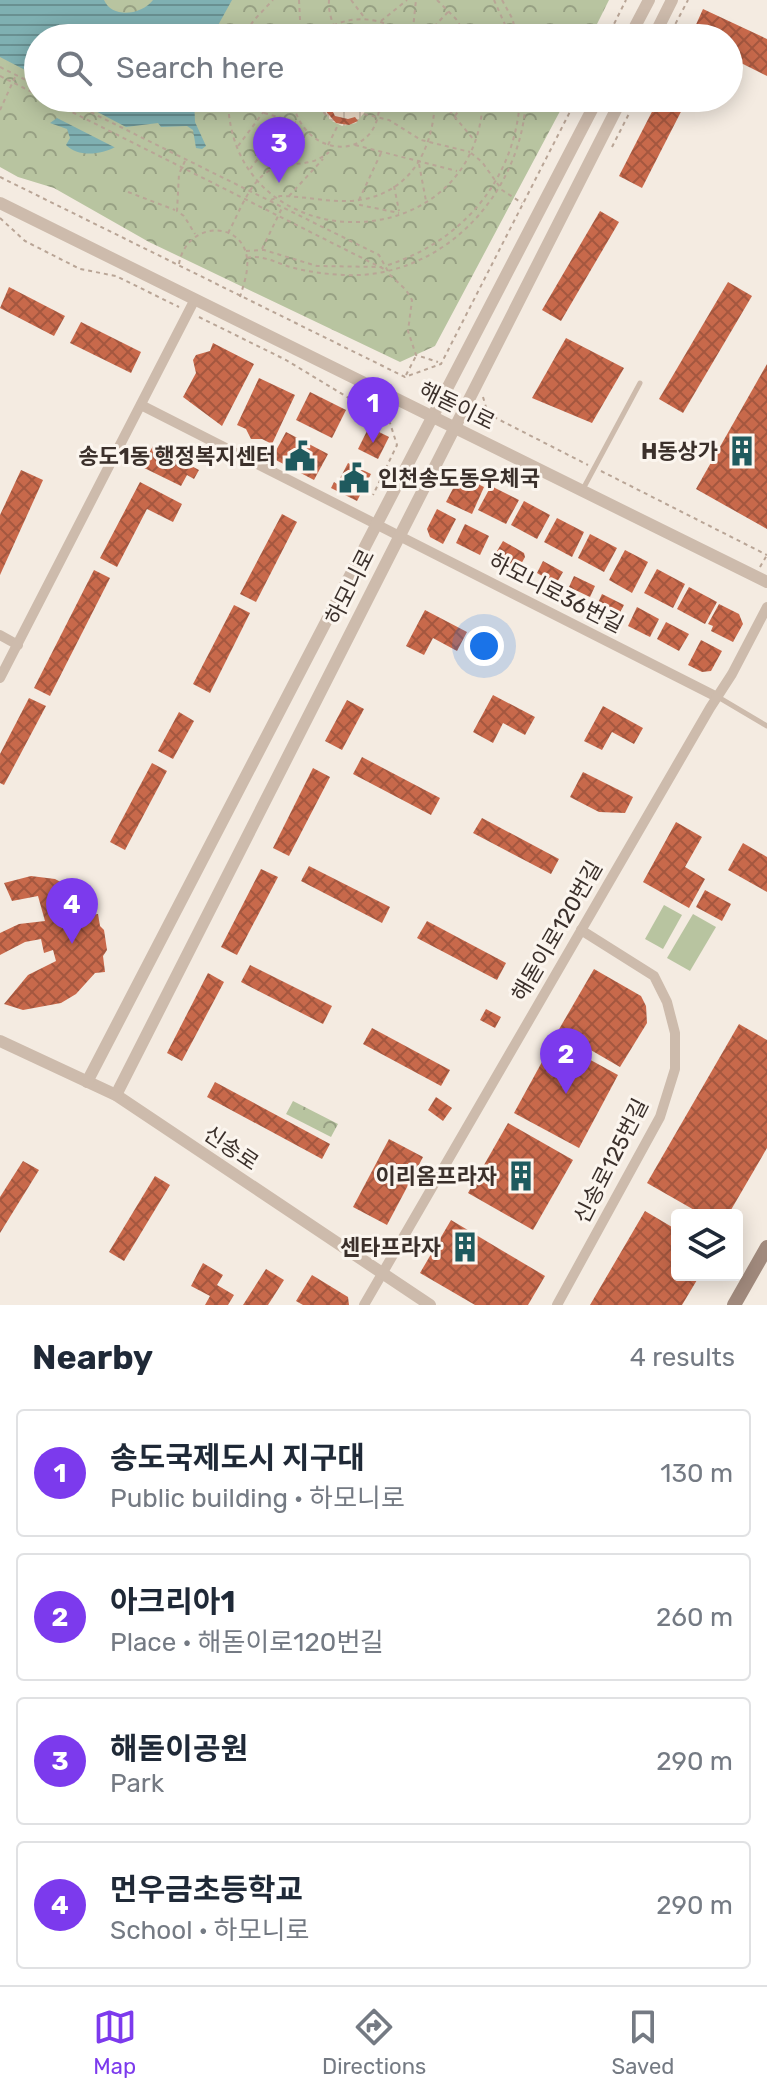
<!DOCTYPE html>
<html lang="en">
<head>
<meta charset="utf-8">
<style>
  :root { --surface:#fff; --page:#f6f6f7; --text:#1f2937; --muted:#747a83; --line:#e0e1e3; --accent:#7c3aed }
  body { margin:0; font-family:Rubik,"Noto Sans KR",sans-serif; background:var(--page); color:var(--text) }
  .controls { position:absolute; right:24px; bottom:24px; display:grid; overflow:hidden; border-radius:8px; box-shadow:0 4px 20px #0003 }
  .controls button { width:72px; height:72px; display:grid; place-items:center; padding:0; border:0; border-bottom:2px solid var(--line); background:var(--surface); color:var(--text); font:40px sans-serif }
  .you { position:absolute; left:484px; top:646px; width:28px; height:28px; margin:-20px; border:6px solid #fff; border-radius:50%; background:#1a73e8; box-shadow:0 0 0 12px #1a73e833 }
  .badge { display:grid; place-items:center; width:52px; height:52px; border-radius:50%; background:var(--accent); color:#fff; font-size:26px; font-weight:700 }
  .pin { position:absolute; translate:-50% -66px; filter:drop-shadow(0 2px 4px #0008) }
  .pin::after { content:''; position:absolute; top:42px; width:28px; height:24px; background:inherit; clip-path:polygon(0 0,100% 0,50% 100%) }
  .list { margin:0; padding:0; list-style:none }
  h2 { display:flex; justify-content:space-between; align-items:center; height:104px; margin:0; padding:0 32px; font-size:34px }
  h2 small { font-size:26px; font-weight:400; color:var(--muted) }
  .list li { display:grid; grid-template-columns:52px 1fr auto; gap:24px; align-items:center; box-sizing:border-box; height:128px; margin:0 16px 16px; padding:0 16px; border:2px solid var(--line); border-radius:8px }
  .list b { display:block; font-size:30px; white-space:nowrap }
  .list p { margin:0; font-size:26px; white-space:nowrap; color:var(--muted) }
  .list em { font-size:26px; font-style:normal; color:var(--muted) }
  .icon { flex:none; width:44px; height:44px; fill:none; stroke:currentColor; stroke-width:2; stroke-linecap:round; stroke-linejoin:round }
  .map { position:relative; flex:none; width:767px; height:1305px; overflow:hidden }
  .search { position:absolute; background:var(--surface); box-shadow:0 4px 20px #0003; left:24px; right:24px; top:24px; height:88px; display:flex; align-items:center; gap:20px; box-sizing:border-box; padding:0 28px; border-radius:44px; color:var(--muted); font-size:30px }
  .sheet { height:680px; background:var(--surface) }
  nav { display:flex; justify-content:space-around; align-items:center; box-sizing:border-box; height:112px; border-top:2px solid var(--line); background:var(--surface); font-size:22px; color:var(--muted) }
  nav a { display:grid; justify-items:center; gap:4px }
  nav .on { color:var(--accent) }
  .map>svg:first-child { display:block }
  .grass { fill:#b8c4a0 }
  .park { fill:url(#park-crowns) }
  .plaza { fill:url(#plaza-grid) }
  .water { fill:url(#water-rules) }
  .building { fill:url(#building-cross-hatch) }
  .lines { fill:none; stroke-linecap:round; stroke-linejoin:round }
  .path { stroke:#b9a596; stroke-width:2; stroke-dasharray:4 4; stroke-linecap:butt }
  .service { stroke:#cdbbac; stroke-width:5 }
  .minor { stroke:#cdbbac; stroke-width:10 }
  .tertiary { stroke:#cdbbac; stroke-width:12 }
  .secondary { stroke:#a18a7d; stroke-width:14 }
  .labels { text-anchor:middle; dominant-baseline:central; stroke-width:6; stroke-linejoin:round; paint-order:stroke }
  .street-label { font-size:22px; fill:#3b302b; stroke:#fbf5ee }
  .poi-label { font-size:22px; font-weight:bold; fill:#3b302b; stroke:#fbf5ee; text-anchor:end }
</style>
</head>
<body>
<div class="map">
<svg width="767" height="1305" viewBox="0 0 767 1305">
  <defs>
    <pattern id="park-crowns" width="20" height="18" patternUnits="userSpaceOnUse" patternTransform="scale(2)"><rect width="20" height="18" fill="#b8c4a0"/><path d="M2 6a3 3 0 1 1 6 0M12 15a3 3 0 1 1 6 0" fill="none" stroke="#97a083"/></pattern>
    <pattern id="plaza-grid" width="8" height="8" patternUnits="userSpaceOnUse" patternTransform="scale(2)"><rect width="8" height="8" fill="#ecdcc8"/><path d="M0 4h8M4 0v8" fill="none" stroke="#cbbdac"/></pattern>
    <pattern id="water-rules" width="6" height="5" patternUnits="userSpaceOnUse" patternTransform="scale(2)"><rect width="6" height="5" fill="#7fb0b2"/><path d="M0 2.5h6" fill="none" stroke="#699091"/></pattern>
    <pattern id="building-cross-hatch" width="8" height="8" patternUnits="userSpaceOnUse" patternTransform="scale(2)"><rect width="8" height="8" fill="#c8694b"/><path d="M0 0l8 8M0 8l8-8" fill="none" stroke="#a4573f"/></pattern>
  </defs>
  <rect width="100%" height="100%" fill="#f4ebe1"/>
  <g class="grass">
    <path d="M664,905l18,10 -19,34 -18,-10z"/>
    <path d="M693,914l23,13 -26,44 -23,-13z"/>
  </g>
  <g class="park">
    <path d="M0,0h609l-19,38h-552v60h529l-132,248 -35,16 -251,-120 -95,-54 -36,-11 -18,-10z"/>
    <path d="M293,1101l45,23 -7,13 -45,-23z"/>
  </g>
  <path class="plaza" d="M324,98h42l1,11 -11,14 -14,3 -12,-6 -4,-6z"/>
  <g class="water">
    <path d="M0,0h104c8,19 38,15 49,0h79l-21,38h-173v22l-10,3 -1,8 -27,-14z"/>
    <path d="M71,98h123l1,24 11,24 -4,3 -6,-1 -3,-18 -6,-4 -26,1 -3,-4 -32,4z"/>
    <path d="M57,118l57,29h1c-14,8 -38,10 -49,-2l4,-7 -3,-9 -17,-6z"/>
  </g>
  <g class="building">
    <path d="M703,9l64,30v37l-38,-19v-19h-39z"/>
    <path d="M659,98h29l-46,90 -23,-12z"/>
    <path d="M330,106l5,10 13,3 7,-2 3,4 -9,4 -13,-2 -12,-14z"/>
    <path d="M600,211l19,11 -58,99 -19,-11z"/>
    <path d="M728,282l24,14 -69,117 -24,-14z"/>
    <path d="M9,287l56,29 -11,20 -54,-28z"/>
    <path d="M81,322l60,30 -10,21 -61,-30z"/>
    <path d="M566,338l58,30 -32,55 -60,-25z"/>
    <path d="M213,343l41,21 -32,62 -39,-29 13,-24 -3,-13 3,-5 14,-4z"/>
    <path d="M767,364v165l-71,-40z"/>
    <path d="M259,378l36,17 -23,49 -10,-5h-11l-5,-10 -9,-4z"/>
    <path d="M310,392l36,18 -14,28 -36,-18z"/>
    <path d="M369,427l20,10 -11,22 -20,-10z"/>
    <path d="M286,432l42,22 -14,26 -42,-22z"/>
    <path d="M153,446l46,24 -5,9 -7,-4 -6,11 -45,-22 5,-9 8,-2z"/>
    <path d="M348,463l23,11 -14,27 -26,-13 3,-6 3,2z"/>
    <path d="M21,470l22,10 -43,95v-60z"/>
    <path d="M462,476l22,11 -12,27 -26,-12 12,-23z"/>
    <path d="M140,482l42,22 -9,18 -26,-13 -30,58 -17,-9z"/>
    <path d="M491,486l28,14 -13,24 -28,-14z"/>
    <path d="M524,501l26,14 -13,24 -26,-14z"/>
    <path d="M437,509l19,10 -13,25 -13,-7 -3,-8z"/>
    <path d="M282,514l15,8 -41,80 -16,-8z"/>
    <path d="M557,518l27,14 -12,25 -28,-15z"/>
    <path d="M465,524l24,12 -9,19 -24,-12z"/>
    <path d="M590,534l27,14 -13,24 -26,-14z"/>
    <path d="M503,541l21,12 1,4 -10,18 -24,-14z"/>
    <path d="M625,550l23,12 -16,31 -23,-13z"/>
    <path d="M543,561l20,11 -7,12 -19,-11z"/>
    <path d="M657,569l28,15 -12,24 -29,-15z"/>
    <path d="M94,570l16,8 -60,118 -16,-8z"/>
    <path d="M574,576l21,10 -5,11 -21,-10z"/>
    <path d="M689,587l28,15 -12,22 -28,-15z"/>
    <path d="M602,594l22,11 -6,11 -21,-11z"/>
    <path d="M719,604l20,10 4,10 -10,18 -22,-11 2,-5 -5,-2z"/>
    <path d="M234,605l16,8 -40,80 -17,-9z"/>
    <path d="M637,607l22,12 -9,18 -22,-11z"/>
    <path d="M425,610l42,22 -10,19 -24,-13 -9,17 -18,-9z"/>
    <path d="M666,622l23,12 -10,17 -22,-12z"/>
    <path d="M701,640l21,11 -11,20 -9,1 -14,-7z"/>
    <path d="M493,695l42,22 -10,18 -22,-12 -10,20 -20,-11z"/>
    <path d="M29,698l17,8 -42,79 -4,-2v-29z"/>
    <path d="M347,700l17,9 -22,41 -17,-9z"/>
    <path d="M603,706l40,22 -9,16 -22,-12 -10,18 -18,-9z"/>
    <path d="M179,712l15,9 -21,38 -15,-8z"/>
    <path d="M362,757l78,41 -9,17 -78,-41z"/>
    <path d="M152,763l15,8 -42,79 -15,-8z"/>
    <path d="M313,768l17,9 -41,79 -16,-8z"/>
    <path d="M583,772l50,25 -8,16 -26,-1 -29,-15z"/>
    <path d="M482,818l77,41 -8,15 -78,-41z"/>
    <path d="M676,822l26,15 -17,30 20,12 -16,29 -46,-26z"/>
    <path d="M743,843l24,14v35l-39,-22z"/>
    <path d="M309,866l81,41 -8,16 -81,-42z"/>
    <path d="M261,869l17,8 -41,78 -16,-8z"/>
    <path d="M31,876l24,3 19,10 9,8 7,10 -12,9 20,-2 2,12 4,4 3,20 -4,6 2,16 -10,1 -19,21 -15,9 -38,7 -19,-6 24,-29 28,-14 -3,-11 -9,3 -3,-14 -16,3 -25,13v-22l19,-9 26,-3 -7,-25 -26,5 -8,-18z"/>
    <path d="M705,890l26,14 -9,17 -26,-14z"/>
    <path d="M427,921l79,42 -9,17 -80,-42z"/>
    <path d="M250,965l82,41 -9,18 -82,-42z"/>
    <path d="M594,969l47,27 5,10 1,17 -27,44 -62,-36z"/>
    <path d="M208,973l16,9 -42,79 -15,-8z"/>
    <path d="M486,1009l15,8 -6,11 -15,-8z"/>
    <path d="M739,1024l28,16v108l-39,67h-25l-56,-32z"/>
    <path d="M372,1028l78,42 -9,16 -78,-42z"/>
    <path d="M554,1040l64,35 -39,73 -65,-35z"/>
    <path d="M215,1082l115,62 -8,15 -115,-62z"/>
    <path d="M436,1097l16,11 -9,13 -15,-11z"/>
    <path d="M508,1123l65,37 -40,70 -65,-37z"/>
    <path d="M389,1139l34,18 -36,68 -34,-18z"/>
    <path d="M23,1161l16,9 -39,63v-36z"/>
    <path d="M155,1176l15,9 -46,76 -15,-9z"/>
    <path d="M645,1211l32,19v45h23l-18,30h-92z"/>
    <path d="M451,1220l94,56 -17,29h-53l-55,-32z"/>
    <path d="M203,1263l20,12 -6,10 17,10 -6,10h-23l5,-9 -19,-10z"/>
    <path d="M266,1269l18,11 -16,25h-25z"/>
    <path d="M312,1275l36,22 1,8h-46l-7,-4z"/>
  </g>
  <g class="lines">
    <g class="path">
      <path d="M299,0l2,38"/>
      <path d="M329,0c-1,12 4,29 13,38"/>
      <path d="M351,0l13,17"/>
      <path d="M437,0l19,19 12,19"/>
      <path d="M494,0l17,38"/>
      <path d="M502,0l10,18 6,20"/>
      <path d="M381,21l26,-21"/>
      <path d="M243,35l58,-5"/>
      <path d="M242,38l12,-18 19,-20"/>
      <path d="M313,38c29,-24 66,-26 95,0"/>
      <path d="M412,38l4,-38"/>
      <path d="M423,38l25,-26"/>
      <path d="M607,38l19,-38"/>
      <path d="M668,38l20,-38"/>
      <path d="M0,67l38,19"/>
      <path d="M0,76l38,19"/>
      <path d="M44,98l342,172"/>
      <path d="M62,98l317,157 11,20 16,15 6,10 -4,31 8,24 22,7"/>
      <path d="M228,98c1,165 250,166 255,0"/>
      <path d="M292,98c10,65 92,65 87,0"/>
      <path d="M317,98l2,9 9,10"/>
      <path d="M439,98l35,42"/>
      <path d="M0,110l16,-35"/>
      <path d="M379,112l23,-14"/>
      <path d="M264,113l32,9"/>
      <path d="M364,114l25,6 32,20 49,12"/>
      <path d="M455,116l12,-18"/>
      <path d="M328,145l10,-20"/>
      <path d="M355,145l102,26"/>
      <path d="M238,146l36,-48"/>
      <path d="M612,147l25,-49"/>
      <path d="M381,153l-22,47 1,5 39,8"/>
      <path d="M471,153l11,9 20,28 20,13"/>
      <path d="M185,161l-6,13 -2,37 7,5 11,18"/>
      <path d="M419,164l7,37"/>
      <path d="M250,169l38,-49"/>
      <path d="M0,177l405,200 36,-13 136,-266"/>
      <path d="M394,186l5,25"/>
      <path d="M128,192l47,18"/>
      <path d="M289,196l34,-37"/>
      <path d="M271,200l9,-4c23,0 46,6 69,5 59,-3 85,-49 86,-103"/>
      <path d="M0,218l25,23 55,28 36,7 63,31"/>
      <path d="M228,233c13,-23 24,-61 53,-67 19,-4 32,0 48,-14"/>
      <path d="M262,249l20,-41"/>
      <path d="M246,251l18,-1 53,16 65,1"/>
      <path d="M247,258c16,-4 31,6 47,10 16,4 32,6 49,7 99,5 179,-81 183,-177"/>
      <path d="M179,264c7,-41 58,-44 67,-11 4,15 -2,30 -6,44"/>
      <path d="M388,265c75,-24 128,-87 132,-167"/>
      <path d="M199,317l87,43 104,63 7,22 -24,50"/>
      <path d="M406,375l10,-19"/>
      <path d="M483,397l5,17 100,51"/>
      <path d="M601,471l166,84"/>
      <path d="M760,567l7,-12"/>
    </g>
    <g class="service">
      <path d="M583,489l57,-106"/>
      <path d="M718,697l49,29"/>
    </g>
    <g class="minor">
      <path d="M141,405l576,292"/>
      <path d="M0,635l18,10"/>
      <path d="M0,678l194,-377"/>
      <path d="M364,1305l346,-597 22,-34 35,-67"/>
      <path d="M557,1305l103,-188 15,-48v-36l-8,-31 -13,-26 -73,-46"/>
    </g>
    <g class="tertiary">
      <path d="M629,38l20,-38"/>
      <path d="M653,38l19,-38"/>
      <path d="M0,203l767,379"/>
      <path d="M0,1041l116,54 314,210"/>
      <path d="M87,1082l511,-984"/>
      <path d="M116,1095l506,-997"/>
    </g>
    <path class="secondary" d="M734,1305l33,-58"/>
  </g>
  <defs>
    <g id="building-bare" transform="scale(2.4)"><path d="M-4-6H4V6H1V3H-1V6H-4ZM-2.5-4.3h1.7v1.8h-1.7ZM.8-4.3h1.7v1.8H.8ZM-2.5-1h1.7V.8h-1.7ZM.8-1h1.7V.8H.8Z" fill="#1f5a5e" stroke="#fbf5ee" stroke-width="2.5" paint-order="stroke"/></g>
    <g id="civic-bare" transform="scale(2.4)"><path d="M-.6-6.5H3V-4.5H.6V-3L4-1V1h2V6H-6V1h2V-1L-.6-3ZM-1.2 2.5V6h2.4V2.5Z" fill="#1f5a5e" stroke="#fbf5ee" stroke-width="2.5" paint-order="stroke"/></g>
  </defs>
  <g fill-rule="evenodd">
    <use href="#building-bare" x="742" y="451"/>
    <use href="#civic-bare" x="300" y="456"/>
    <use href="#civic-bare" x="354" y="478"/>
    <use href="#building-bare" x="521" y="1176"/>
    <use href="#building-bare" x="465" y="1247"/>
  </g>
  <g class="labels">
    <g class="street-label">
      <text transform="translate(457 406) rotate(26)">해돋이로</text>
      <text transform="translate(350 587) rotate(-63)">하모니로</text>
      <text transform="translate(556 593) rotate(27)">하모니로36번길</text>
      <text transform="translate(557 931) rotate(-60)">해돋이로120번길</text>
      <text transform="translate(231 1148) rotate(34)">신송로</text>
      <text transform="translate(611 1161) rotate(-63)">신송로125번길</text>
    </g>
    <g class="poi-label">
      <text x="718" y="451">H동상가</text>
      <text x="276" y="456">송도1동 행정복지센터</text>
      <text x="378" y="478" text-anchor="start">인천송도동우체국</text>
      <text x="497" y="1176">이리옴프라자</text>
      <text x="441" y="1247">센타프라자</text>
    </g>
  </g>
</svg>
<div class="controls">
<button><svg class="icon" aria-label="layers" viewBox="0 0 24 24"><path d="M12 4l9 5-9 5-9-5zM3 14l9 5 9-5"/></svg></button>
</div>
<div class="you"></div>
<div class="pin badge" style="left:373px;top:443px">1</div>
<div class="pin badge" style="left:566px;top:1094px">2</div>
<div class="pin badge" style="left:279px;top:183px">3</div>
<div class="pin badge" style="left:72px;top:944px">4</div>
<div class="search"><svg class="icon" aria-label="search" viewBox="0 0 24 24"><circle cx="10" cy="10" r="6"/><path d="M15 15l6 6"/></svg>Search here</div>
</div>
<section class="sheet">
<h2>Nearby<small>4 results</small></h2>
<ul class="list">
<li><span class="badge">1</span><div><b>송도국제도시 지구대</b><p>Public building · 하모니로</p></div><em>130 m</em></li>
<li><span class="badge">2</span><div><b>아크리아1</b><p>Place · 해돋이로120번길</p></div><em>260 m</em></li>
<li><span class="badge">3</span><div><b>해돋이공원</b><p>Park</p></div><em>290 m</em></li>
<li><span class="badge">4</span><div><b>먼우금초등학교</b><p>School · 하모니로</p></div><em>290 m</em></li>
</ul>
</section>
<nav>
<a class="on"><svg class="icon" aria-label="map" viewBox="0 0 24 24"><path d="M3 6l6-2 6 2 6-2v14l-6 2-6-2-6 2zM9 4v14M15 6v14"/></svg>Map</a>
<a><svg class="icon" aria-label="directions" viewBox="0 0 24 24"><path d="M12 3l9 9-9 9-9-9zM9 14v-3h6M13 9l2 2-2 2"/></svg>Directions</a>
<a><svg class="icon" aria-label="saved" viewBox="0 0 24 24"><path d="M7 4h10v16l-5-4-5 4z"/></svg>Saved</a>
</nav>
</body>
</html>
